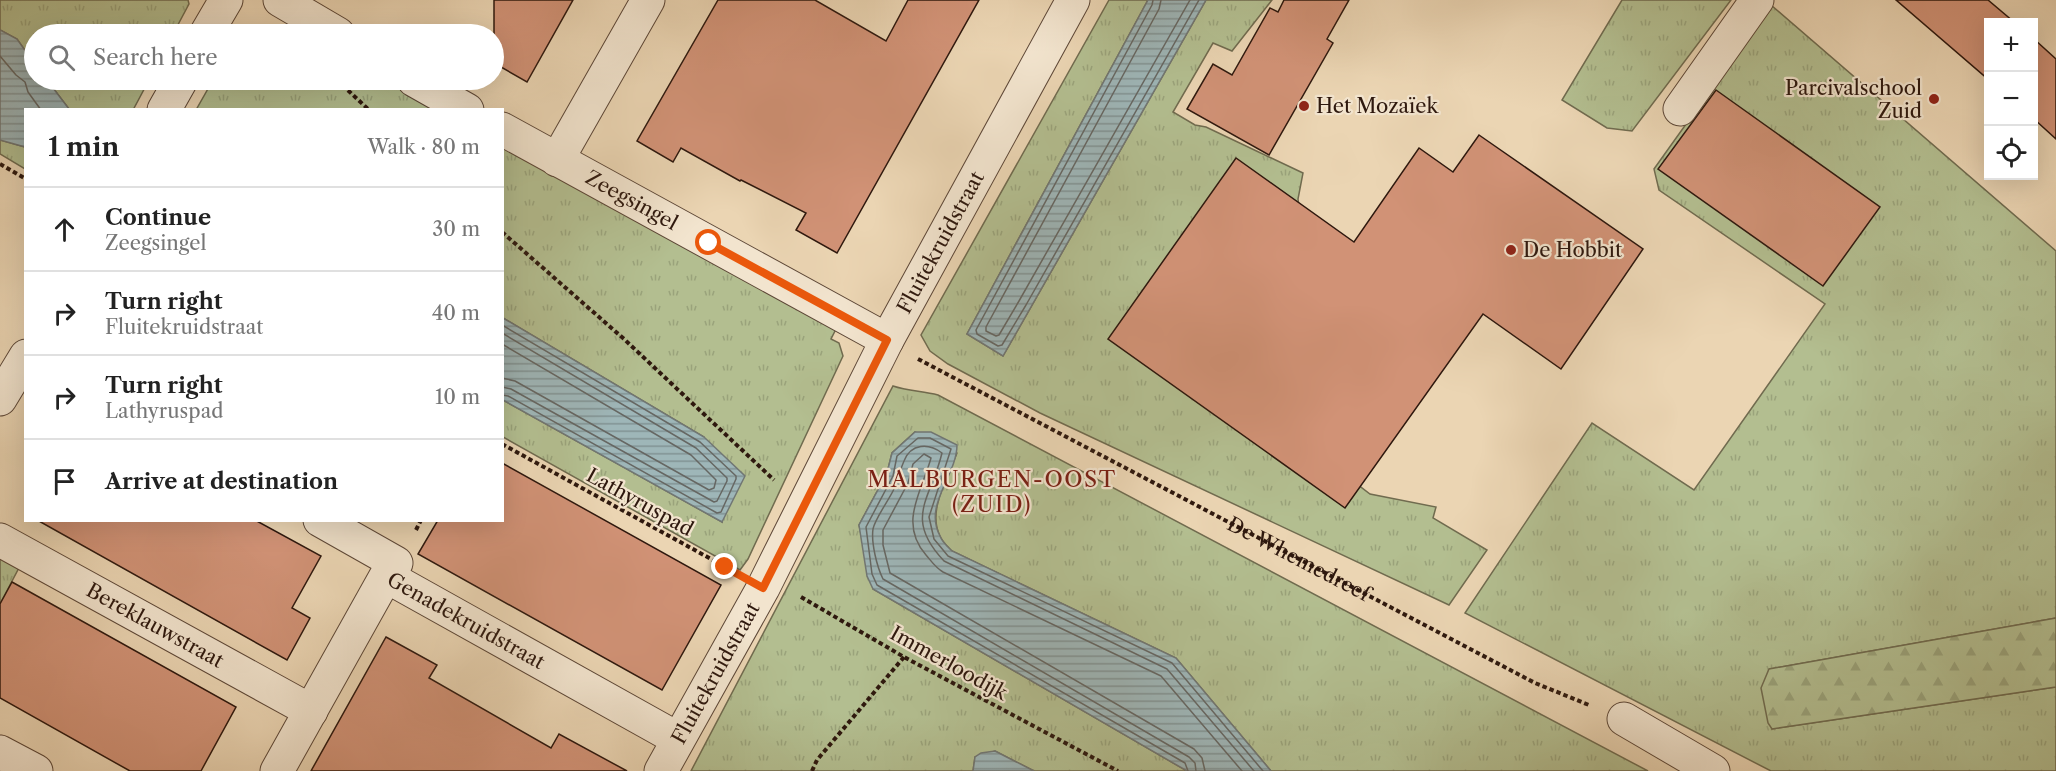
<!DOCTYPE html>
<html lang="en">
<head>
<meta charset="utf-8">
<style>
  :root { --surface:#fff; --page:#f6f6f6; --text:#222; --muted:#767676; --line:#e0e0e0 }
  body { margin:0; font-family:"Libre Caslon Text",serif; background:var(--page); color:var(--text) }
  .controls { position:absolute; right:18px; top:18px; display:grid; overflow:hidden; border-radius:0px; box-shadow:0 6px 24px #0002 }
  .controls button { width:54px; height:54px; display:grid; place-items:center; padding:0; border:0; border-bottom:2px solid var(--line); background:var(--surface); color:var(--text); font:30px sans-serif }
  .stop { position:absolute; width:18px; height:18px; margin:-14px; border:4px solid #ea580c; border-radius:50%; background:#fff }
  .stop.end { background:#ea580c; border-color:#fff; box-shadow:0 2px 6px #0008 }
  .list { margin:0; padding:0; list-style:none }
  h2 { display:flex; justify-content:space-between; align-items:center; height:78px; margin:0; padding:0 24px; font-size:26px }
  h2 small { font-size:20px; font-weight:400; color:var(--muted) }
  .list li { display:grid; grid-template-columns:39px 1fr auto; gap:18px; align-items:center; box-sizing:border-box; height:84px; padding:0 24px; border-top:2px solid var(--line) }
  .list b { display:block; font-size:22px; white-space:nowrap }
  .list p { margin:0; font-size:20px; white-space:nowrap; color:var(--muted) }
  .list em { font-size:20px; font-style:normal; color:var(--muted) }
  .icon { flex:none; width:33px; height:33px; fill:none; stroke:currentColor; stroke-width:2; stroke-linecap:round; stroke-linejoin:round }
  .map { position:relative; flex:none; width:2056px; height:771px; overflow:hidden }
  .search { position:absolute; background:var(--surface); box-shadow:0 6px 24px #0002; left:24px; top:24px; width:480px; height:66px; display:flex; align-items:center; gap:15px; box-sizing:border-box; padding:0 21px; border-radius:33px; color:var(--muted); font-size:22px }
  .panel { position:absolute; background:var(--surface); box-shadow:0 6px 24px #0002; left:24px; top:108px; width:480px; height:414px; border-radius:0px }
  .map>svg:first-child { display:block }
  .grass { fill:url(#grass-tufts); stroke:#706b4f; stroke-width:1.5 }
  .forest { fill:url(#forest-firs); stroke:#706b4f; stroke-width:1.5 }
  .water { fill:url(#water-rules); stroke:#717774; stroke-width:1.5 }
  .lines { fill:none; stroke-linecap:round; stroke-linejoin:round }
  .shore { stroke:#666763; stroke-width:1.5 }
  .building { fill:#d19276; stroke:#2e180e; stroke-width:1.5 }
  .minor-casing { stroke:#5d4737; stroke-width:35 }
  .path { stroke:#2e180e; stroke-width:4; stroke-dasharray:4.5 3; stroke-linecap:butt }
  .minor { stroke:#f2e4ce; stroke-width:33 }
  .route { stroke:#ea580c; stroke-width:8 }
  .poi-dot { fill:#8f2418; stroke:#f2e4ce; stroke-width:2 }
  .labels { text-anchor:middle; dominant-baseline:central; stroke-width:4.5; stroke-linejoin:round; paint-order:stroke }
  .poi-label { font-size:20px; fill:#2e180e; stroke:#f2e4ce; text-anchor:start }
  .street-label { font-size:20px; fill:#2e180e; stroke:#f2e4ce }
  .quarter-label { font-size:22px; letter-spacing:1.5px; fill:#7a1f14; stroke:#f2e4ce }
</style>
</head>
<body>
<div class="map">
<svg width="2056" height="771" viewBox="0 0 2056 771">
  <defs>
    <pattern id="grass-tufts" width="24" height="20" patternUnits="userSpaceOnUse" patternTransform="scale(1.5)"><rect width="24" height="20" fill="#b3be90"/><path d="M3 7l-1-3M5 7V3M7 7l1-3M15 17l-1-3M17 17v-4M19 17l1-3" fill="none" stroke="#9aa37b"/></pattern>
    <pattern id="forest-firs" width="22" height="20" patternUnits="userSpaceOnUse" patternTransform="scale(1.5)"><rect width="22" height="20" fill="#b3be90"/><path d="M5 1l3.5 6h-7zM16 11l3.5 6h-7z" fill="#9aa37b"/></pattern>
    <pattern id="water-rules" width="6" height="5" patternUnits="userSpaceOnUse" patternTransform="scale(1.5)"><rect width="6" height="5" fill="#9eb6b8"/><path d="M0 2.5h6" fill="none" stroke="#819394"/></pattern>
  </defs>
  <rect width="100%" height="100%" fill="#ebd5b3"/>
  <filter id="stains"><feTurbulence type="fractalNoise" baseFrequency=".00333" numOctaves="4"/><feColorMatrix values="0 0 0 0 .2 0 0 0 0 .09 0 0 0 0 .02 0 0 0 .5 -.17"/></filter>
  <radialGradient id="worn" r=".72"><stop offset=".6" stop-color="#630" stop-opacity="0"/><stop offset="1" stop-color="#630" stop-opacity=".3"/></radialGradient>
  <g class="grass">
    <path d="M0,0h188l1,4 -16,30h-139v29l-17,-24 -17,-9z"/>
    <path d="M1109,0h39l-181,334 36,22 203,-356h66l-40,51 -19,-8 -40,69 22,13 11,2 97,46 -5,26 37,268 35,27 66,13 -3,11 54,32 -38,55 -409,-192 -92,-49 -18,-13 -9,-16z"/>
    <path d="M1622,0h109l-99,131 -25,-3 -45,-28z"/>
    <path d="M1771,5l285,246v367l-286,51 2,60 284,-42v84h-285l-306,-158 127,-190 102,67 131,-186 -166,-114 -5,-21z"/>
    <path d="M47,80h102l-16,30 -64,-1z"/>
    <path d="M213,80h173l54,29 -244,1z"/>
    <path d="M0,140l25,7v22l-25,-15z"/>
    <path d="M503,145l333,184 -5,10 8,4 4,13 -95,203 -8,11 -237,-133v-37l219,122 -18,-85 -201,-119z"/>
    <path d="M893,386c15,5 30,5 45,9l710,376h-377l-95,-113 -224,-107c-4,-4 -10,-9 -12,-15 -13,-25 8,-59 17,-83l-42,-21 -23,21 -5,20 -28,52 14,64 314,182h-153l-39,-20 -20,6 -2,14h-282z"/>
    <path d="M0,550l22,12 -22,42z"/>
  </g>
  <path class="forest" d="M2056,618v69l-284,42 -4,-6 -7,-35 8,-19z"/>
  <g class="water">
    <path d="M1148,0h58l-203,356 -36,-22z"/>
    <path d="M0,30l17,9 17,24v17h13l22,29 -43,1 -1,37 -25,-7z"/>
    <path d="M503,318l201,119 41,39 -23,46 -219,-122z"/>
    <path d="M915,432h16l26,13c0,30 -34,60 -17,91 2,6 8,11 12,15l224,107 95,113h-84l-314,-182 -6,-13 -8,-51 28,-52 5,-20z"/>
    <path d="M995,751l39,20h-61l2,-14 6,-4z"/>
  </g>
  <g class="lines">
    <g class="shore">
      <path d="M1153,0l-1,5 -176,325 1,4 21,12 4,-1 24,-40 173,-305"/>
      <path d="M1161,0l-2,9 -173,318v4l10,5 3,-1 20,-34 171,-301"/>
      <path d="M0,56l16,19 9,7 3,10 13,18"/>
      <path d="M502,325l198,117 36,34v3l-15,33 -4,1 -209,-117 -6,-1"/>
      <path d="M502,333l194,115 31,30v3l-10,20 -3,1 -203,-113 -9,-2"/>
      <path d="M502,344l189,111 25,25 -2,8 -5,2 -194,-109 -13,-3"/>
      <path d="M1188,771l-3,-8 -308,-178 -5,-11 -6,-47 27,-51 4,-20 21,-18h12l21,11 -22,68 5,22 14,17 224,107 91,108"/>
      <path d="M1196,771l-1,-8 -6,-6 -306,-178c-6,-12 -12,-36 -10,-50 2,-10 15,-28 20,-38 6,-12 6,-19 11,-30 7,-18 25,-18 38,-8 -11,46 -39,65 2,108l223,108 87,102"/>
      <path d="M1205,771l-3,-13 -8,-9 -304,-176 -7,-28v-15l25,-47 5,-19 11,-10 7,4c-9,33 -33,65 -5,97 6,7 10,13 17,17l218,104 81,95"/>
    </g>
  </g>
  <g class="building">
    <path d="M494,0h79l-46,82 -33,-19z"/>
    <path d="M718,0h97l71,41 22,-41h71l-142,253 -41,-23 10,-17 -65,-33 -1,1 -59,-33 -8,14 -36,-21z"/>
    <path d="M1284,0h65l-22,39 6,4 -64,112 -82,-46 26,-45 19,11 38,-67 8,4z"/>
    <path d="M1896,0h92l26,22h-25v58z"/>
    <path d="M2034,39l22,20v80l-22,-20z"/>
    <path d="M1716,90l164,117 -57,79 -165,-117z"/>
    <path d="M1479,135l164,114 -82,120 -78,-55 -138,194 -237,-169 128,-181 118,84 65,-94 34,24z"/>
    <path d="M502,463l219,122 -59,105 -244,-136 20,-34h64z"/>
    <path d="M37,520h218l66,36 -29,52 18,10 -23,42z"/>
    <path d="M12,582l224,125 -35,64h-71l-130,-73v-94z"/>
    <path d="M386,637l51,28 -8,13 122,70 8,-14 68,37h-316z"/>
  </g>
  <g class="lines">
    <g class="minor-casing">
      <g id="minor">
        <path d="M280,0l58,34"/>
        <path d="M206,34l20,-34"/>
        <path d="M414,80l53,30"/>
        <path d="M1680,109l77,-109"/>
        <path d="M164,110l17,-30"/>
        <path id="s2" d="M502,129l385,211"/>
        <path d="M557,160l91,-160"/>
        <path d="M0,399l26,-43"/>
        <path d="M320,520l76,43"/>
        <path id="s3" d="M0,540l311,171"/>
        <path d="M1624,719l89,52"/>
        <path d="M0,752l36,19"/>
        <path id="s4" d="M277,771l109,-195 292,163"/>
        <path id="s5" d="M661,771l102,-183 124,-248 186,-340"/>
      </g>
    </g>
    <g class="path">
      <path d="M337,80l32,30"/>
      <path d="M0,164l26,15"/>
      <path d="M502,232l122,107 150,141"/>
      <path id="s1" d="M918,359l617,324 54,22"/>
      <path d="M502,444l229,126"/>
      <path d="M416,530l5,-10"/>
      <path d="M801,597l103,60 214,114"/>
      <path d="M812,771l5,-11 87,-103"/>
    </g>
    <use href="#minor" class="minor"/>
  </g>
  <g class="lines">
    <path class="route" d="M709,243l178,97 -124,248 -38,-21"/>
  </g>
  <g class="poi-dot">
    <circle cx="1934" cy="99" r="6"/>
    <circle cx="1304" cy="106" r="6"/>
    <circle cx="1511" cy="250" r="6"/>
  </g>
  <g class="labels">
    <g class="poi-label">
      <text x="1922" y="88" text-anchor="end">Parcivalschool<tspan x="1922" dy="23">Zuid</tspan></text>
      <text x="1316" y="106">Het Mozaïek</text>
      <text x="1523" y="250">De Hobbit</text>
    </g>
    <g class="street-label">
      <text stroke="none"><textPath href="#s2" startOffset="148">Zeegsingel</textPath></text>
      <text stroke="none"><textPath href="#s5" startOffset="598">Fluitekruidstraat</textPath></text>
      <text transform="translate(640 502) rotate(29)">Lathyruspad</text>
      <text stroke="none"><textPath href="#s1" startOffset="430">De Whemedreef</textPath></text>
      <text stroke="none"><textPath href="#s3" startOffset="177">Bereklauwstraat</textPath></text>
      <text stroke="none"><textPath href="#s4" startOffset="315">Genadekruidstraat</textPath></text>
      <text transform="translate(949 663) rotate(29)">Immerloodijk</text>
      <text stroke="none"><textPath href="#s5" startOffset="112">Fluitekruidstraat</textPath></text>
    </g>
    <g class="quarter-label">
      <text x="992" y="479">MALBURGEN-OOST<tspan x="992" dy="25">(ZUID)</tspan></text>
    </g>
  </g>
  <rect width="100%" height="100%" filter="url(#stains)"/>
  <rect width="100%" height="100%" fill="url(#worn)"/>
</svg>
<div class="controls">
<button>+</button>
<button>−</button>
<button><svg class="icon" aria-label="locate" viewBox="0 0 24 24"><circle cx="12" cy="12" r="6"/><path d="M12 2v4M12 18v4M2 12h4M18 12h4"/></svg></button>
</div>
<div class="stop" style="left:709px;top:243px"></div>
<div class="stop end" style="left:725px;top:567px"></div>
<div class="search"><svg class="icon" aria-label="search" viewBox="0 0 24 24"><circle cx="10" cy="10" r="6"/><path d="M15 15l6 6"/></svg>Search here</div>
<section class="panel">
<h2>1 min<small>Walk · 80 m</small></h2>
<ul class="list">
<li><svg class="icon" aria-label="ahead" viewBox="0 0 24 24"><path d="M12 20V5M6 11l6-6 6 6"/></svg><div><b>Continue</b><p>Zeegsingel</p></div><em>30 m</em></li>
<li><svg class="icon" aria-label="right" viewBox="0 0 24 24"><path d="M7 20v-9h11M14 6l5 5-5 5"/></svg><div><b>Turn right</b><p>Fluitekruidstraat</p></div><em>40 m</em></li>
<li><svg class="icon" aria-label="right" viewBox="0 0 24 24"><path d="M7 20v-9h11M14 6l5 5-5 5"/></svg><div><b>Turn right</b><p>Lathyruspad</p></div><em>10 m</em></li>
<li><svg class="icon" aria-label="arrive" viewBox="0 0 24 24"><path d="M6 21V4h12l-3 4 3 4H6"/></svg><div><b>Arrive at destination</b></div></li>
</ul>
</section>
</div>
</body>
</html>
